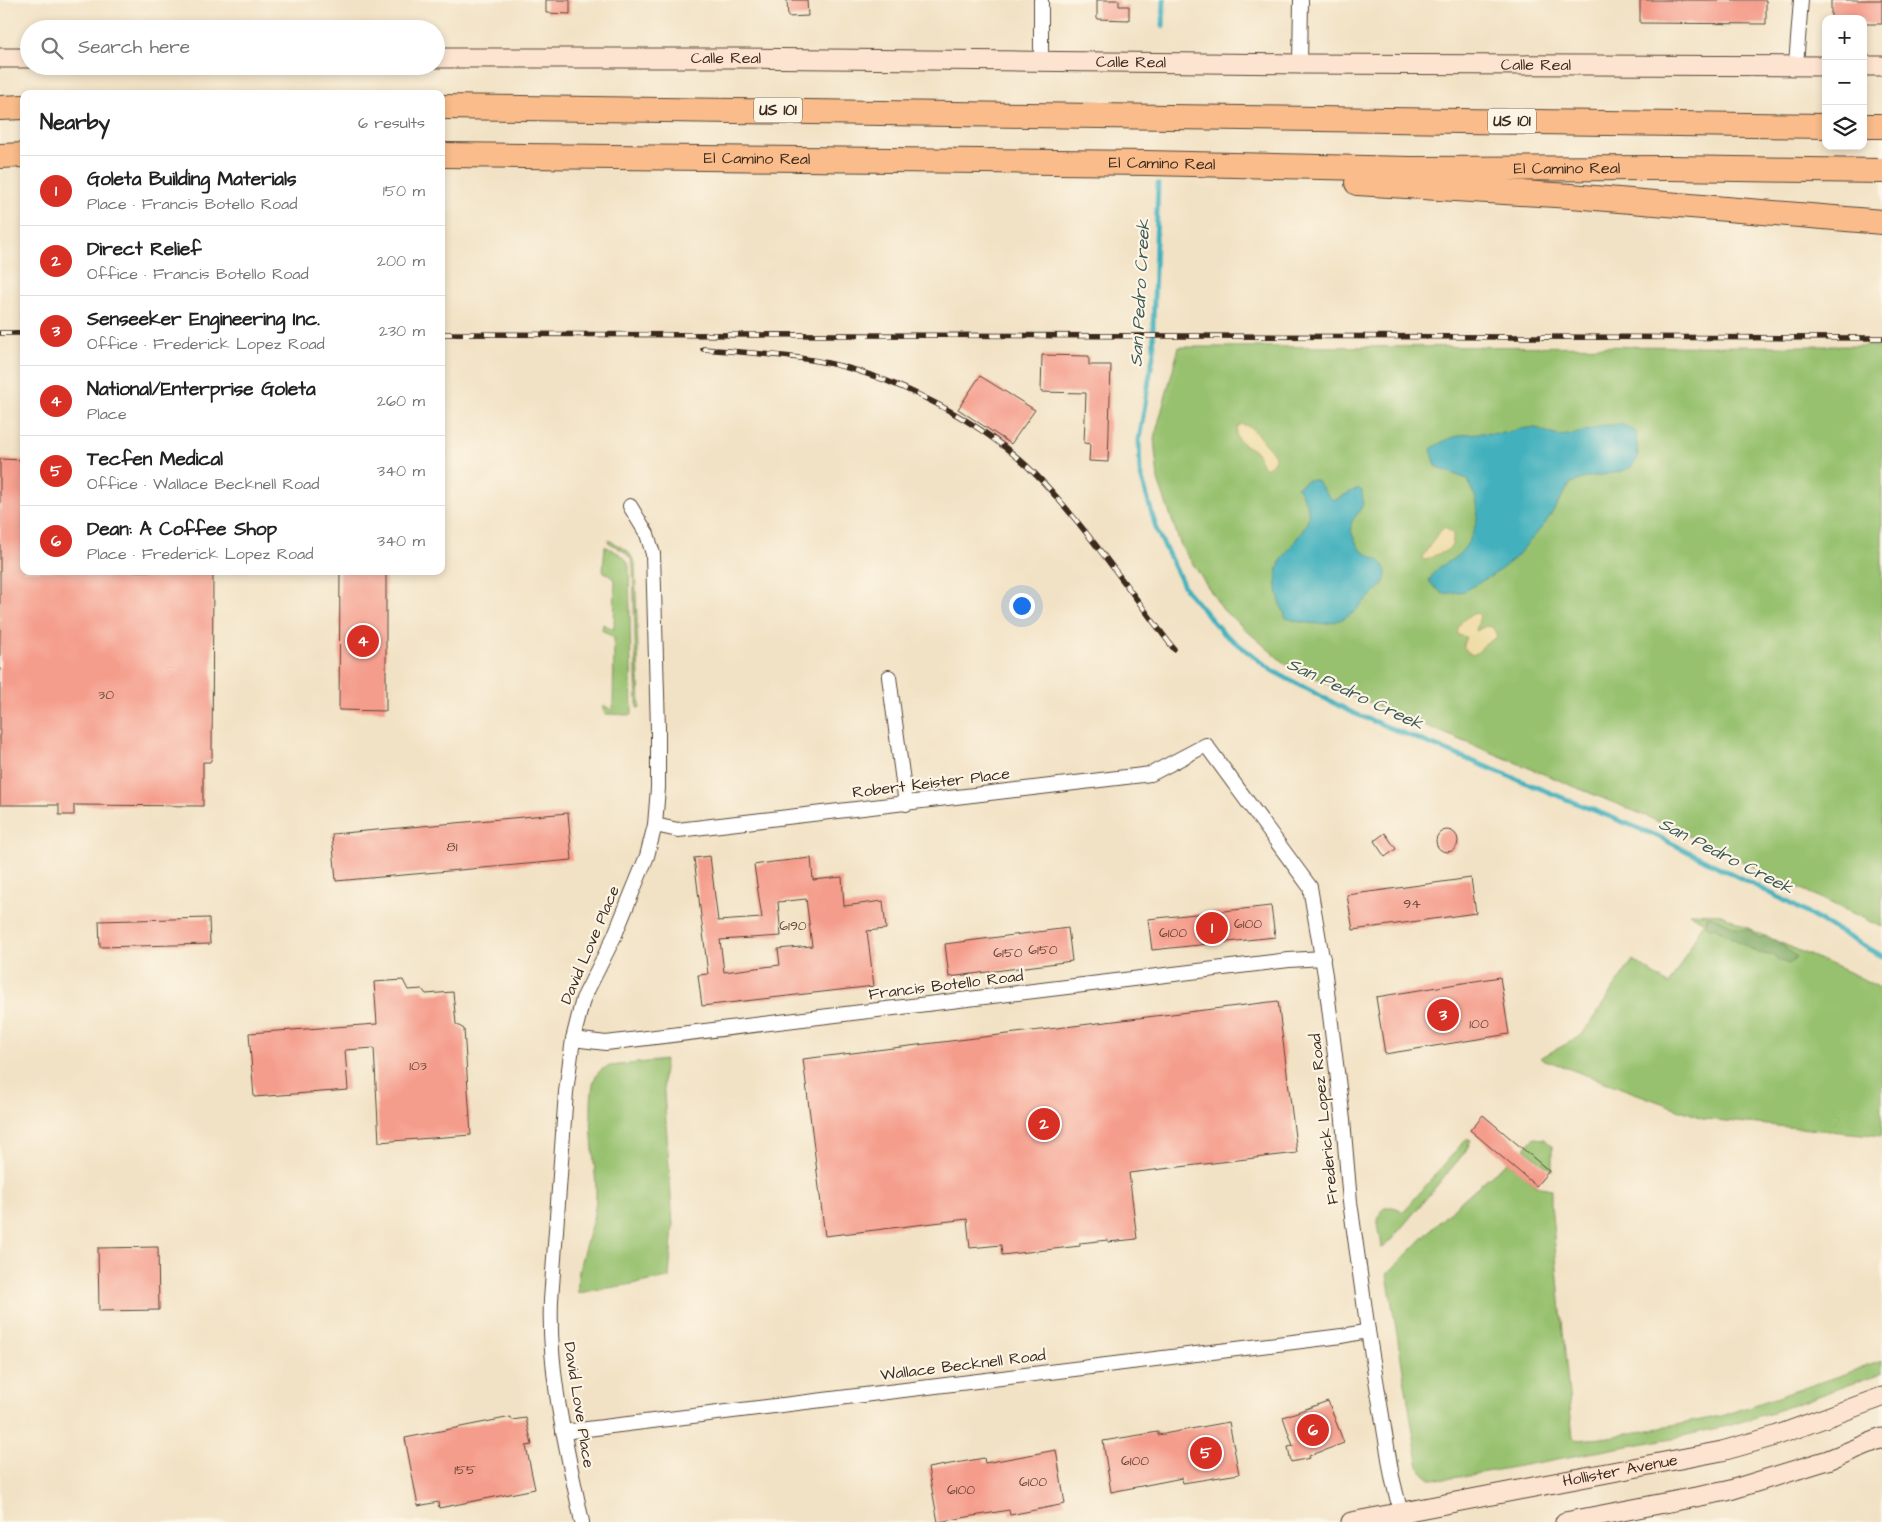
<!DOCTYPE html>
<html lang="en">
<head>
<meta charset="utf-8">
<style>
  :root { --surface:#fff; --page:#f2f2f2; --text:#222; --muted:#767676; --line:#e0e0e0; --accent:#d93025 }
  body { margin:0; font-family:"Architects Daughter",sans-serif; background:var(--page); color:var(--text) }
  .controls { position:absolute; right:15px; top:15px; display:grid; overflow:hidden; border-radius:10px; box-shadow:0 2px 8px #0003 }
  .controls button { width:45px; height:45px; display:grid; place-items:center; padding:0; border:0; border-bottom:1px solid var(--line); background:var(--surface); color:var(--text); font:25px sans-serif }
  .you { position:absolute; left:1021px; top:605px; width:18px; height:18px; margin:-12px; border:4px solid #fff; border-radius:50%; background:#1a73e8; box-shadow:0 0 0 8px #1a73e833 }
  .badge { display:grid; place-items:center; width:32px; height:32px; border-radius:50%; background:var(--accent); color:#fff; font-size:16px; font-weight:700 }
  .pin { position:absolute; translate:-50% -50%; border:2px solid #fff; box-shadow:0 1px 5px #0006 }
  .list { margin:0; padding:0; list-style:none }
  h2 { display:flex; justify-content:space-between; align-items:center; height:65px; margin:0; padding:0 20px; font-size:21px }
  h2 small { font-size:16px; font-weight:400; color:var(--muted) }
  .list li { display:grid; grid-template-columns:32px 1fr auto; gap:15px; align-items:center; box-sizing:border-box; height:70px; padding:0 20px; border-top:1px solid var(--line) }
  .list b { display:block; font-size:19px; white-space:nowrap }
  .list p { margin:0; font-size:16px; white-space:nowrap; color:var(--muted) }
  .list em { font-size:16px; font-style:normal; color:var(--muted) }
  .icon { flex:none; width:28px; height:28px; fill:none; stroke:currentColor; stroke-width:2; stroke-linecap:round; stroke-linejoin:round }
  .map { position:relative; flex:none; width:1882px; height:1522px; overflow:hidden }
  .search { position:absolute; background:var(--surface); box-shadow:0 2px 8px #0003; left:20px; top:20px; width:425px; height:55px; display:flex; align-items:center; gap:12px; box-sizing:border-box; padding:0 18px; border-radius:28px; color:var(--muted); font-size:19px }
  .panel { position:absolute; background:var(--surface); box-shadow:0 2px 8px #0003; left:20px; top:90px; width:425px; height:485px; border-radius:10px }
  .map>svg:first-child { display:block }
  .green { fill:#97c16e; stroke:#697646 }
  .forest { fill:#79a761; stroke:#5a6840 }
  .sand { fill:#eeda9e; stroke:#94825e }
  .water { fill:#42b1bd; stroke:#3e6e6e }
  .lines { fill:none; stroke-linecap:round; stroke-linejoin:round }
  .stream { stroke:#42b1bd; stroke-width:5 }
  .building { fill:#f59d8c; fill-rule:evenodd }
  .minor-casing { stroke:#564637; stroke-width:16 }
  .secondary-casing { stroke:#564637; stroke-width:21 }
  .motorway-casing { stroke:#564637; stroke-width:26 }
  .minor { stroke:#fff; stroke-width:14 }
  .secondary { stroke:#fde4d0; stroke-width:19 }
  .motorway { stroke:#f9bc8a; stroke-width:24 }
  .rail-casing { stroke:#3b2a1e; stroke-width:5.5 }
  .rail { stroke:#fcf5e5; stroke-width:4; stroke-dasharray:11; stroke-linecap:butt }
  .labels { text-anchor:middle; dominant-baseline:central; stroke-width:4.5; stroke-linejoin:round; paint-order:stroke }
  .number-label { font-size:14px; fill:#6a473a }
  .shield { fill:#fcf5e5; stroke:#75675a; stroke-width:1 }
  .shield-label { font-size:15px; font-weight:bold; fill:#3b2a1e }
  .street-label { font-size:16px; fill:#3b2a1e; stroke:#fcf5e5 }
  .water-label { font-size:18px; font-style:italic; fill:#3d5956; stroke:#fcf5e5 }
</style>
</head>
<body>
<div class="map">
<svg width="1882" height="1522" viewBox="0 0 1882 1522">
  <rect width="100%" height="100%" fill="#fcf5e5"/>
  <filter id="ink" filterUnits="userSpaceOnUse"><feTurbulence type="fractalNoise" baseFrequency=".02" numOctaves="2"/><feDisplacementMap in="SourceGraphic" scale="10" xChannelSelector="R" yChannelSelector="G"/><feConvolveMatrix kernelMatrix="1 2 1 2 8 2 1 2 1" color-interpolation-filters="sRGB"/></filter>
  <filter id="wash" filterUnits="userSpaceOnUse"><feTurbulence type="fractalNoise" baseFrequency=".0096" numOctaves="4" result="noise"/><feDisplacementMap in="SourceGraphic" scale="20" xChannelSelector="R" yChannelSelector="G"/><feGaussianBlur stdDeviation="1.12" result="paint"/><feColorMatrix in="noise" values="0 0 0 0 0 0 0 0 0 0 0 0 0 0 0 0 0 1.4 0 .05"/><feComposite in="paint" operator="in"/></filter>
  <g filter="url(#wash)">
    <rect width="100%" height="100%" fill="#f2e2c5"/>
    <g class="green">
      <path d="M1882,346v581l-236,-111 -290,-119 -71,-33 -62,-54 -42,-64 -23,-66 -4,-41 25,-92z"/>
      <path d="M609,540l19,11 7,12 5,145h-3l-4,-141 -2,-8 -6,-7 -17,-10z"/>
      <path d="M605,546c10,6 20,8 24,20l3,149 -27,-1 -2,-7 2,-1 8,5 1,-73 -12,-8 1,-6 11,5 1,-49 -12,-9z"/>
      <path d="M1689,913l32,1 37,19 95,41 29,15v147l-177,-17 -165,-61 41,-22 52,-76 36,25 35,-63z"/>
      <path d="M665,1060l-2,18 10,147 -4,53 -91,15c-3,-34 19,-67 18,-101 0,-26 -12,-98 1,-118 3,-4 7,-6 13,-8z"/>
      <path d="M1534,1138l11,1 7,7v25l-28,-23z"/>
      <path d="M1466,1139l5,2 -6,11 -73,87 -10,9c-1,-9 -3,-17 -4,-25 0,-17 15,-20 25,-11z"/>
      <path d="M1508,1162l28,24 15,3v15l22,234 2,2 28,-2 69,-12 53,-11 157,-54v12l-94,34 -57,18 -53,12 -225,41 -23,1 -9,-8 -3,-9 -31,-188c39,-39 77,-79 121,-112z"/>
    </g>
    <path class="forest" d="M1707,916c15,2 27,14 43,14l9,8 8,-2 11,6 18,14 -2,4 -5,4 -11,-4 -4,-5c-18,2 -40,-18 -57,-26v-2l-8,1 -3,-4z"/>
    <g class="sand">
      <path d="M1242,424c15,5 14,10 23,20 9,10 17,14 1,24l-4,-4 -5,-12c-10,-7 -25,-10 -20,-25z"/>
      <path d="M1445,527l8,7c1,13 -5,17 -15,20 -6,2 -8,6 -15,6l-1,-3c7,-9 14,-24 23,-30z"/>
      <path d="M1477,613l3,3 -4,15 10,-5 6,1 6,8 -5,5 -9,4c-6,10 -14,17 -21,1l3,-8 -8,-2c-3,-10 9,-20 19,-22z"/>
    </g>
    <g class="water">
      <path d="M1605,425h18l13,7 2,26 -7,9 -11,5 -32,5 -17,6 -27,42 -29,33 -19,15 -31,18 -22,3 -14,-12c7,-18 17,-16 30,-28 12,-12 21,-33 18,-50 -1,-8 -6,-17 -10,-25l-21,-8 -10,-5 -5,-17c15,-11 32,-16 50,-16 8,0 16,1 23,0 10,-2 20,-6 31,-5 12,2 16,10 33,7 11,-1 25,-7 37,-10z"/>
      <path d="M1307,480h9l15,19 4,1 23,-12 4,3c0,4 2,11 0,15 -3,8 -13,14 -11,24 1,5 7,17 10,20 8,7 24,9 25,22 1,13 -11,21 -19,27 -5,4 -9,10 -14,14 -22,15 -43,12 -67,5 -7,-17 -13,-34 -7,-53 1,-3 4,-7 6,-10 17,-27 36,-35 12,-68z"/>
    </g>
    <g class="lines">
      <g class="stream">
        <path d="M1163,26l1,-26"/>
        <path d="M1158,184l-5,143 1,23 -15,90 1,32 17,59 29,59 36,42 51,39 78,41 304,123 127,64 100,57"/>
      </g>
    </g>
    <g id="blocks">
      <g class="building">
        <path d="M546,0h24v14l-24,-1z"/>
        <path d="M787,0h20l1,16 -20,1z"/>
        <path d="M1097,0h22v6h10v14l-32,-1z"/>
        <path d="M1640,0h126v24l-126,-1z"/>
        <path d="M1831,0h51v24h-19v-5h-32z"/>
        <path d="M1042,355l47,1v9h22l-3,97 -19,-1 1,-17 -6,-1 2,-50 -45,-1z"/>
        <path d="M980,376l55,34 -24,34 -53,-35z"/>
        <path d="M0,459l24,1v111h189l-1,187 -2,4h-7v44l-129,-1v10h-15v-10h-59z"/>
        <path d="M340,571h46v140l-47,-1z"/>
        <path d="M568,813l4,47 -236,21 -4,-47z"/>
        <circle cx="1447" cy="841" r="11"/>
        <path d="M1385,833l11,16 -11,8 -11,-16z"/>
        <path d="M710,856l8,65 44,-3 -8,-53 19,-3 38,-4 2,22 29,-3 2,29 39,-5 3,28 -19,2 7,55 -172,20 -4,-31 10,-1 -14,-116zM806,899l6,47 -34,3 2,16 -56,7 -4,-32 61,-4 -3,-34z"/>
        <path d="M1471,878l5,35 -123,17 -6,-35z"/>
        <path d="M1271,906l4,31 -123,13 -4,-31z"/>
        <path d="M209,918l1,26 -110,3 -1,-26z"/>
        <path d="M1068,928l4,33 -123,16 -4,-33z"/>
        <path d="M1500,977l9,57 -124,20 -9,-57z"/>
        <path d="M403,980l5,10 14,-1 4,5 27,-2 3,32 8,5 7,106 -92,7 -5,-94 -29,2 3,40 -94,7 -5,-64 128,-9 -3,-42z"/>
        <path d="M1278,1001l19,152 -168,20 8,66 -29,3v-2l-28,3v3l-78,9 -1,-10 -31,3 -3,-29 -142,17 -22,-177z"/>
        <path d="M1483,1115l66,56 -13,15 -66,-56z"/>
        <path d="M158,1247l1,63 -60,1 -1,-63z"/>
        <path d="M1328,1401l16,42 -35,13 1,2 -19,4 -3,-15 5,-1 -10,-29z"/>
        <path d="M511,1417l1,3 14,-2 6,27 -6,1 9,43 -96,19 -1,-6 -20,4 -13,-68z"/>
        <path d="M1229,1422l10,52 -56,9 -1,-5 -71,14 -8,-51 55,-9v3z"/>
        <path d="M1056,1450l9,54 -55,11 -1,-5 -71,12 -10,-54 56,-10 1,5z"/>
      </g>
    </g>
  </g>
  <g filter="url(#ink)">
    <use href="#blocks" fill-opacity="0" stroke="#564637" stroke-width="1"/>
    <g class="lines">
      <g class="minor-casing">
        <g id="minor">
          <path d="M1041,0v60"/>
          <path d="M1300,64l1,-64"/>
          <path d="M1796,65l5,-65"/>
          <path d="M889,677l17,127"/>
          <path d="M655,825l23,5 473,-56 55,-29 104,142 15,88 18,145 7,82 18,129 24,146 11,45"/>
          <path d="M573,1039l33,4 683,-83 34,-2"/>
          <path d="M563,1432l779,-96 26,-5"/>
          <path d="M582,1522c-15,-73 -34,-146 -31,-222l15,-208 7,-53 10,-40 31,-62 33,-81 8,-31 3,-37v-59l-5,-175 -6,-20 -17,-28"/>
        </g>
      </g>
      <g class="secondary-casing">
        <g id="secondary">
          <path d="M0,58h29"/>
          <path id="s1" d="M436,58h300l564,6 526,2"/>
          <path d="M1863,66h19"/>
          <path id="s2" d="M1351,1522l371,-71 53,-15 107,-39"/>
          <path d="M1565,1522l162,-31 101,-31 54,-22"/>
        </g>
      </g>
      <g class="motorway-casing">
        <g id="motorway">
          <path d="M441,107l1385,19"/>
          <path d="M0,108l24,-1"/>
          <path d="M1863,126h19"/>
          <path id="s3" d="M441,155l706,8 264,6 259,-1 212,3"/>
          <path d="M0,156l24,-1"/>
          <path d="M1357,183l214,13 311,26"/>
        </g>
      </g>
      <use href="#minor" class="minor"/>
      <use href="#secondary" class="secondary"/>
      <use href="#motorway" class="motorway"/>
      <g class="rail-casing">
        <g id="rail">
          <path d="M0,333h24"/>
          <path d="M441,334l1441,4"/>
          <path d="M703,349c36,3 73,5 109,11 79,13 176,63 231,122 48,52 88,111 131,167"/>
        </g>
      </g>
      <use href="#rail" class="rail"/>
    </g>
  </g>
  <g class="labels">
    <g class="number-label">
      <text x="106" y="695">30</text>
      <text x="452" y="847">81</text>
      <text x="1412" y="904">94</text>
      <text x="1248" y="924">6100</text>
      <text x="793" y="926">6190</text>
      <text x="1173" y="933">6100</text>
      <text x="1043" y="950">6150</text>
      <text x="1008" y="953">6150</text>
      <text x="1479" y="1024">100</text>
      <text x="418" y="1066">103</text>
      <text x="1135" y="1461">6100</text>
      <text x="465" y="1470">155</text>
      <text x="1033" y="1482">6100</text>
      <text x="961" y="1490">6100</text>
    </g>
    <g class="shield">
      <rect x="754" y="97.5" width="48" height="25" rx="4"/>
      <rect x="1488" y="108.5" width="48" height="25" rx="4"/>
    </g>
    <g class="shield-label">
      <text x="778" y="110">US 101</text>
      <text x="1512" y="121">US 101</text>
    </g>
    <g class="street-label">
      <text stroke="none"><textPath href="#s1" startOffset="290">Calle Real</textPath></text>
      <text stroke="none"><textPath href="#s1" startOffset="695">Calle Real</textPath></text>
      <text stroke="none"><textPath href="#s1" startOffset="1100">Calle Real</textPath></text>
      <text stroke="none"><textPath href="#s3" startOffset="316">El Camino Real</textPath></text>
      <text stroke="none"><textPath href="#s3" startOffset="721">El Camino Real</textPath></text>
      <text stroke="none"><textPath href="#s3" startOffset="1126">El Camino Real</textPath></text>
      <text transform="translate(931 783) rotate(-7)">Robert Keister Place</text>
      <text transform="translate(590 945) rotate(-67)">David Love Place</text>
      <text transform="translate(946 985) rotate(-7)">Francis Botello Road</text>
      <text transform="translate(1324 1119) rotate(-96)">Frederick Lopez Road</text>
      <text transform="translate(963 1365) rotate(-7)">Wallace Becknell Road</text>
      <text transform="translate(579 1405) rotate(81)">David Love Place</text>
      <text stroke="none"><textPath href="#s2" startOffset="274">Hollister Avenue</textPath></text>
    </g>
    <g class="water-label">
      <text transform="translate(1140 293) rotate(-87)">San Pedro Creek</text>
      <text transform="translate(1355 694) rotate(25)">San Pedro Creek</text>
      <text transform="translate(1726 856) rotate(27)">San Pedro Creek</text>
    </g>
  </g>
</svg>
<div class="controls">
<button>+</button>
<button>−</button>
<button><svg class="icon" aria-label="layers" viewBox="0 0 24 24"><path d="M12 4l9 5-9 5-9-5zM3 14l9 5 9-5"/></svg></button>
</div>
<div class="you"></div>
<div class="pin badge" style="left:1212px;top:928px">1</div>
<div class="pin badge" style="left:1044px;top:1124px">2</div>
<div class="pin badge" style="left:1443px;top:1015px">3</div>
<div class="pin badge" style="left:363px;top:641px">4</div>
<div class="pin badge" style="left:1206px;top:1453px">5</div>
<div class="pin badge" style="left:1313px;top:1430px">6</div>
<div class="search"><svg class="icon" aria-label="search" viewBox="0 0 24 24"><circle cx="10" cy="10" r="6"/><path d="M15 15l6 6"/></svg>Search here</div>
<section class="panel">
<h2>Nearby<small>6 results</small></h2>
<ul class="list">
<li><span class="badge">1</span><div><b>Goleta Building Materials</b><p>Place · Francis Botello Road</p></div><em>150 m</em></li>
<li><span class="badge">2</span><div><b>Direct Relief</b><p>Office · Francis Botello Road</p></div><em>200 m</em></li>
<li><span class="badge">3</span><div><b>Senseeker Engineering Inc.</b><p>Office · Frederick Lopez Road</p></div><em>230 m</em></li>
<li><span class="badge">4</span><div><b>National/Enterprise Goleta</b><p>Place</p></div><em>260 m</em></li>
<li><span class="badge">5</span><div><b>Tecfen Medical</b><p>Office · Wallace Becknell Road</p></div><em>340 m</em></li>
<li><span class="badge">6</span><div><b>Dean: A Coffee Shop</b><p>Place · Frederick Lopez Road</p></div><em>340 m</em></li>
</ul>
</section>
</div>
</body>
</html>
